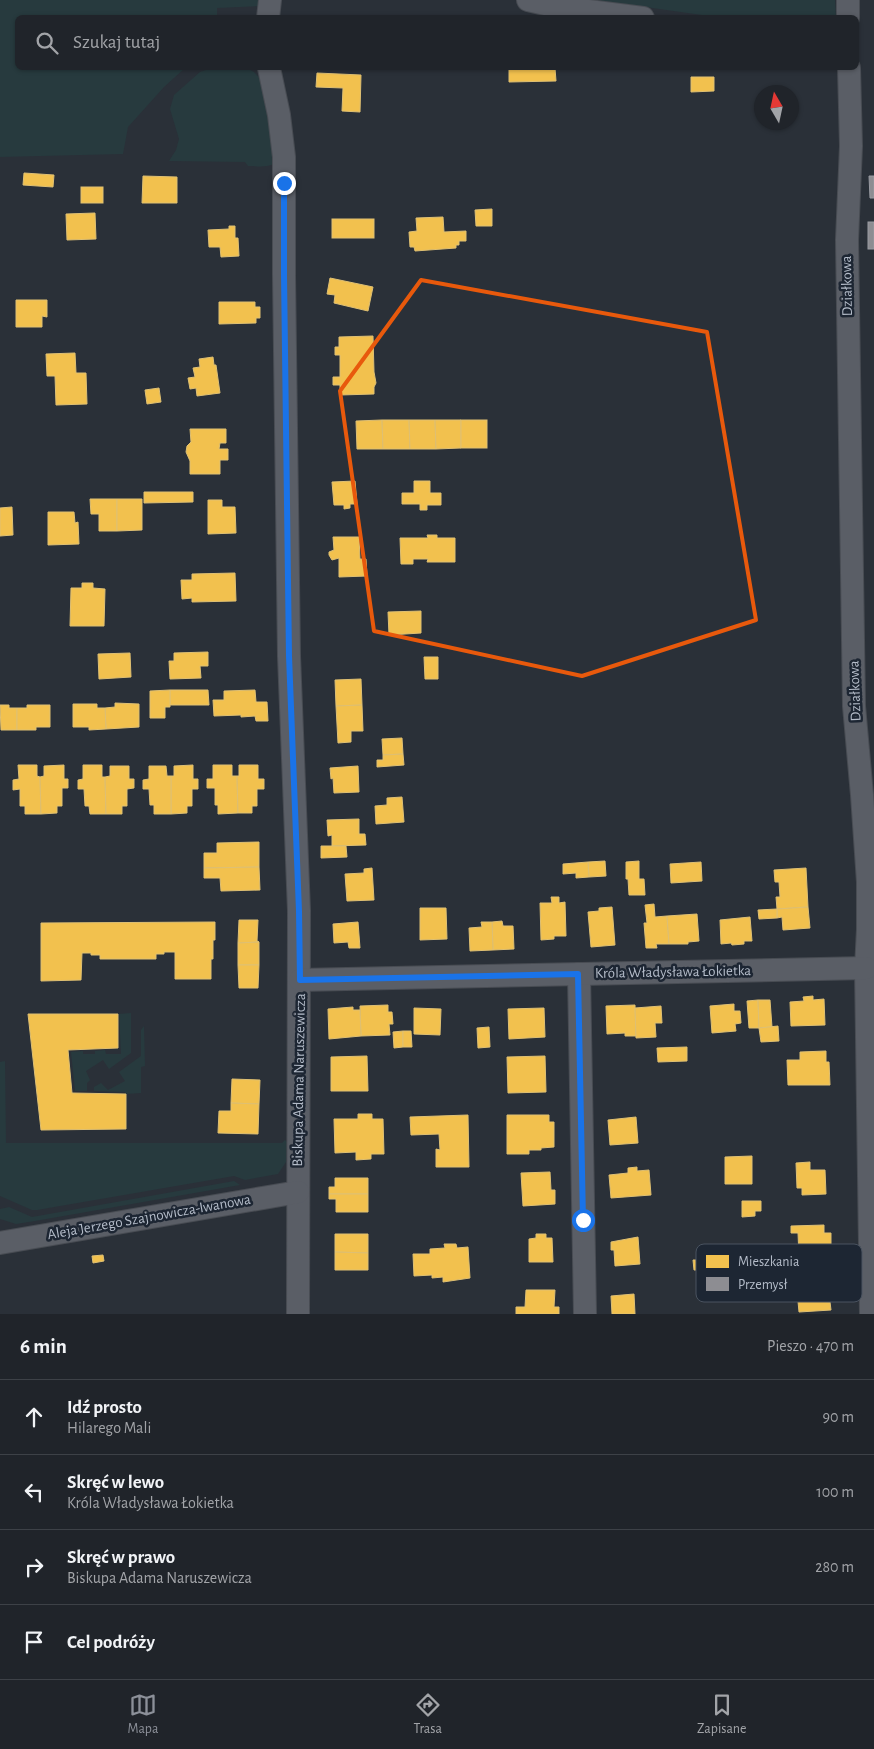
<!DOCTYPE html>
<html lang="pl">
<head>
<meta charset="utf-8">
<style>
  :root { --surface:#20242a; --page:#282c32; --text:#f1f3f6; --muted:#a2a4a8; --line:#3d4147; --accent:#8c9099 }
  body { margin:0; font-family:"Alegreya Sans",sans-serif; background:var(--page); color:var(--text) }
  .compass { position:absolute; left:754px; top:85px; width:45px; height:45px; border-radius:50%; background:var(--surface); box-shadow:0 1px 4px #0004; rotate:351deg }
  .stop { position:absolute; width:15px; height:15px; margin:-11px; border:4px solid #1a73e8; border-radius:50%; background:#fff }
  .stop.end { background:#1a73e8; border-color:#fff; box-shadow:0 1px 5px #0008 }
  .list { margin:0; padding:0; list-style:none }
  h2 { display:flex; justify-content:space-between; align-items:center; height:65px; margin:0; padding:0 20px; font-size:21px }
  h2 small { font-size:16px; font-weight:400; color:var(--muted) }
  .list li { display:grid; grid-template-columns:32px 1fr auto; gap:15px; align-items:center; box-sizing:border-box; height:75px; padding:0 20px; border-top:1px solid var(--line) }
  .list b { display:block; font-size:19px; white-space:nowrap }
  .list p { margin:0; font-size:16px; white-space:nowrap; color:var(--muted) }
  .list em { font-size:16px; font-style:normal; color:var(--muted) }
  .icon { flex:none; width:28px; height:28px; fill:none; stroke:currentColor; stroke-width:2; stroke-linecap:round; stroke-linejoin:round }
  .map { position:relative; flex:none; width:874px; height:1314px; overflow:hidden }
  .search { position:absolute; background:var(--surface); box-shadow:0 1px 4px #0004; left:15px; right:15px; top:15px; height:55px; display:flex; align-items:center; gap:12px; box-sizing:border-box; padding:0 18px; border-radius:8px; color:var(--muted); font-size:19px }
  .sheet { height:365px; background:var(--surface) }
  nav { display:flex; justify-content:space-around; align-items:center; box-sizing:border-box; height:70px; border-top:1px solid var(--line); background:var(--surface); font-size:14px; color:var(--muted) }
  nav a { display:grid; justify-items:center; gap:2px }
  nav .on { color:var(--accent) }
  .map>svg:first-child { display:block }
  .green { fill:#273a3e }
  .homes { fill:#f2c14e; stroke:#dfc073 }
  .industry { fill:#8d8d92; stroke:#999ba2 }
  .lines { fill:none; stroke-linecap:round; stroke-linejoin:round }
  .street-casing { stroke:#484c53; stroke-width:24 }
  .street { stroke:#5a5e66; stroke-width:22 }
  .route { stroke:#1a73e8; stroke-width:6 }
  .marked { fill:none; stroke:#e8590c; stroke-width:4; stroke-linejoin:round }
  .labels { text-anchor:middle; dominant-baseline:central; stroke-width:5; stroke-linejoin:round; paint-order:stroke }
  .street-label { font-size:15px; fill:#b4bcc9; stroke:#1d2633 }
  .key { fill:#1d2633; stroke:#4a5360; stroke-width:1 }
  .key-label { font-size:14px; fill:#b4bcc9 }
</style>
</head>
<body>
<div class="map">
<svg width="874" height="1314" viewBox="0 0 874 1314">
  <rect width="100%" height="100%" fill="#2a3038"/>
  <g class="green">
    <path d="M0,0h263l-2,6 -44,2v9l-199,1v50h167l-21,19 -36,40 -5,27 -123,3z"/>
    <path d="M596,0h239l1,17h-120z"/>
    <path d="M246,68l8,4 10,11 11,80c-7,5 -18,3 -27,3l-3,-4 -76,-1 7,-11 3,-11 -9,-30 4,-14 26,-23 9,-3z"/>
    <path d="M131,1013v40l-22,16 -6,-9 -17,11 4,9 -3,3v8h-12l-4,-39 12,-1v3h12v-3l10,-1 1,4h15l-2,-40z"/>
    <path d="M144,1026l1,40 -4,1v26l-15,1 -1,-2 -31,-1v-4l7,-4 7,7 17,-9 -6,-9 22,-16v-26z"/>
    <path d="M5,1061l1,82h276l3,-3 2,2 -1,20 -8,12 -33,6 -11,-4 -197,34h-5l-32,-14v-134z"/>
    <path d="M234,1181l6,4 -205,36 -19,3 -16,-5v-10l9,-2 23,10z"/>
  </g>
  <g class="homes">
    <path d="M509,68h46l1,13 -47,1z"/>
    <path d="M317,73l44,2 -1,37 -18,-1 1,-23 -27,-1z"/>
    <path d="M691,77h23v14l-23,1z"/>
    <path d="M24,173l30,2 -1,12 -30,-2z"/>
    <path d="M143,176l34,1v26h-35z"/>
    <rect x="81" y="187" width="22" height="16"/>
    <path d="M492,209v17h-16l-1,-16z"/>
    <path d="M95,213l1,26 -29,1 -1,-26z"/>
    <path d="M443,217l1,15 22,-1v10h-7v4h-3v3l-41,3 -1,-4h-4l-1,-15 8,-1 -1,-13z"/>
    <rect x="332" y="219" width="42" height="19"/>
    <path d="M229,226h6v12h3l1,18 -18,1 -1,-10h-11l-1,-17 21,-1z"/>
    <path d="M330,278l43,9 -5,24 -34,-8 1,-8 -8,-1z"/>
    <path d="M16,300h31v17l-5,-1v11h-26z"/>
    <path d="M219,302h36v5h5v11h-4v5l-37,1z"/>
    <path d="M373,336l1,36 2,11 -2,4v7l-34,1v-10h-7v-8h7v-22h-5v-8h4v-10z"/>
    <path d="M75,353l1,20h10l1,31 -31,1 -1,-29h-8l-1,-22z"/>
    <path d="M213,357l1,8h2l4,28 -23,3 -1,-8 -6,1 -2,-11 7,-1 -2,-9 7,-1 -1,-8z"/>
    <path d="M159,388l2,14 -14,2 -2,-14z"/>
    <path d="M382,420l1,29h-26l-1,-28z"/>
    <path d="M382,420h27l1,29h-27z"/>
    <path d="M409,420h26l1,29h-26z"/>
    <path d="M435,420h26v28l-25,1z"/>
    <rect x="461" y="420" width="26" height="28"/>
    <path d="M190,429h36v14h-6l-1,6h9v11h-8v14h-30v-13l-4,-9 1,-6 4,-4z"/>
    <path d="M355,481l2,23h-7v4l-6,1v-4h-10l-2,-23z"/>
    <path d="M414,481h16v12h11v12h-14v5h-7v-6h-18v-11h12z"/>
    <path d="M144,492h49v10l-49,1z"/>
    <path d="M90,499h27v32h-18v-17h-8z"/>
    <path d="M117,499h25v31l-25,1z"/>
    <path d="M208,500h14v7h13l1,26 -28,1z"/>
    <path d="M12,507l1,28 -13,1v-28z"/>
    <path d="M48,512h26l1,11 3,-1 1,22 -31,1z"/>
    <path d="M427,535h10v3h18v24h-28l1,-3h-15v5h-12l-1,-26h28z"/>
    <path d="M333,537h26l1,22h6l1,17 -28,1v-19l-7,2 -3,-5v-3l5,-2z"/>
    <path d="M235,573l1,28 -44,1v-4l-10,1 -1,-19h11v-6z"/>
    <path d="M82,583h11v5l12,1 -1,37h-34l1,-38h11z"/>
    <path d="M421,611v22l-32,2 -1,-23z"/>
    <path d="M208,652v14h-8l1,12 -31,1 -1,-18h5v-8z"/>
    <path d="M130,653l1,24 -32,2 -1,-25z"/>
    <path d="M424,657h14v22h-13z"/>
    <path d="M361,679l1,26 -26,1 -1,-26z"/>
    <path d="M170,690h38l1,15h-39z"/>
    <path d="M170,690v17h-5v11h-15v-27z"/>
    <path d="M255,690l1,12h11l1,19h-12l-1,-5 -14,1v-2l-27,1 -1,-16h11v-9z"/>
    <path d="M115,703l24,1v23l-33,2 -1,-21 10,-1z"/>
    <path d="M73,704h24v4h8l1,21 -17,1v-3h-16z"/>
    <path d="M0,705h9v3h8v22h-16z"/>
    <path d="M27,705h23v22h-14v3h-19v-22h10z"/>
    <path d="M362,705l1,26h-12v11l-13,1 -2,-37z"/>
    <path d="M402,738l1,16 -20,1 -1,-16z"/>
    <path d="M403,754l1,11 -27,2v-7h6v-5z"/>
    <path d="M18,765h19v11l3,1 1,37h-16v-8h-5v-17l-7,1v-10l6,-1z"/>
    <path d="M64,765v14h4v9h-6v18h-5v7l-16,1 -1,-37 4,-1v-10z"/>
    <path d="M83,765h19v12h3l1,37h-16l-1,-8h-4l-1,-17h-6v-9l5,-1z"/>
    <path d="M193,765v14h5v10h-6v17h-5v7l-16,1v-38h3v-10z"/>
    <path d="M213,765h19v11h5l1,37 -20,1v-9h-3v-17h-8v-9h6z"/>
    <path d="M239,765h19v14h6v10h-7v17h-5v7h-14l-1,-37h2z"/>
    <path d="M110,766h19v13h5v9l-7,1v17h-5v8h-16l-1,-37 5,-1z"/>
    <path d="M149,766h17l1,10h4v38h-17v-9h-4l-1,-16h-6v-9l6,-1z"/>
    <path d="M358,766l1,26 -25,1 -1,-15 -2,1 -1,-11z"/>
    <path d="M402,797l2,25 -28,2 -1,-18 12,-1v-7z"/>
    <path d="M359,819v15h6l1,11 -34,1v-11l-4,1 -1,-16z"/>
    <path d="M259,842v25l-55,1v-15h13v-10z"/>
    <path d="M321,846h25l1,11 -26,1z"/>
    <path d="M605,861l1,15 -17,1 -1,-15z"/>
    <path d="M639,861v18h5l1,16h-16l-1,-16h-2v-17z"/>
    <path d="M588,862l1,15 -13,1v-5l-13,1v-10z"/>
    <path d="M701,862l1,19 -31,2 -1,-19z"/>
    <path d="M259,867l1,23 -39,1 -1,-13h-16v-10z"/>
    <path d="M372,868l2,32 -27,1 -2,-27 19,-1v-4z"/>
    <path d="M806,868l2,39 -31,2 -1,-12h4l-1,-15h-4l-1,-12z"/>
    <path d="M551,897h8v6l6,-1 1,34h-12v3l-13,1 -1,-37h12z"/>
    <path d="M654,904l1,13 12,-1 2,28h-13l1,4h-11l-2,-25h3l-2,-18z"/>
    <path d="M612,907l3,38 -24,2 -3,-35 11,-1v-3z"/>
    <path d="M808,907l2,21 -27,2 -1,-13 -5,1v-9z"/>
    <path d="M420,908h26l1,31 -27,1z"/>
    <path d="M777,909v9l-18,1 -1,-9z"/>
    <path d="M697,914l2,27 -11,1v2h-19l-2,-28z"/>
    <path d="M750,917l2,24h-8v3l-12,1 -1,-2 -10,1 -1,-24z"/>
    <path d="M239,920h19l-1,21 2,1 -21,1z"/>
    <path d="M502,921l1,5h10l1,23 -21,1 -1,-28z"/>
    <path d="M215,922v18h-2v19h-2v20h-36v-27h-11v2h-8v5h-56v-4h-9v-2h-9l-1,27 -40,1v-58z"/>
    <path d="M358,922l2,26h-11l-1,-6 -14,1 -1,-19z"/>
    <path d="M481,922h11l1,28 -23,1 -1,-23 13,-1z"/>
    <path d="M259,942v23h-21v-22z"/>
    <path d="M238,965h21l-1,23h-19z"/>
    <path d="M813,996v4l11,-1 1,26 -34,1 -1,-24 14,-1 -1,-4z"/>
    <path d="M758,1000l1,28h-10l-2,-27z"/>
    <path d="M758,1000h12l2,27 -13,1z"/>
    <path d="M734,1004v7h6l1,12 -6,1 1,7 -24,2 -2,-27z"/>
    <path d="M388,1005v7h4l1,12h-4l1,11 -29,1 -1,-30z"/>
    <path d="M635,1005l1,31h-11v-3l-18,1 -1,-28z"/>
    <path d="M661,1006l1,17h-7l1,14 -20,1 -1,-30z"/>
    <path d="M353,1007v3h7l1,26 -32,3 -1,-30z"/>
    <path d="M414,1008l27,1 -1,26 -26,-1z"/>
    <path d="M544,1008l1,29 -36,2 -1,-30z"/>
    <path d="M28,1014h90v34l-50,2 4,43 54,1v35l-85,1z"/>
    <path d="M778,1026l1,15 -18,1 -2,-14z"/>
    <path d="M489,1027l1,20 -12,1 -1,-20z"/>
    <path d="M403,1031v16l-9,1 -1,-16z"/>
    <path d="M403,1031h8l1,16h-9z"/>
    <path d="M687,1047v14l-29,1 -1,-14z"/>
    <path d="M826,1051v11h3l1,23h-42l-1,-25h13v-8z"/>
    <path d="M367,1056l1,35h-37v-34z"/>
    <path d="M545,1056l1,36 -38,1 -1,-36z"/>
    <path d="M232,1079l28,1 -1,24 -28,-1z"/>
    <path d="M231,1103l28,1 -1,30 -40,-1 1,-22h12z"/>
    <path d="M358,1114h14v5h11l1,35h-13v5l-15,1v-8l-21,1 -1,-34h24z"/>
    <path d="M468,1115l1,52h-33v-18l4,1 -1,-16 -28,1 -1,-18z"/>
    <path d="M507,1115h42v7h5v25l-13,1v2h-12v4h-22z"/>
    <path d="M636,1117l2,26 -28,2 -2,-25z"/>
    <path d="M752,1156v28h-27v-27z"/>
    <path d="M810,1162v8h15l1,24 -24,1v-7h-5l-1,-25z"/>
    <path d="M637,1167v4l12,-1 2,25 -40,3 -2,-23 19,-2v-5z"/>
    <path d="M550,1172l1,18h4v14l-32,2 -2,-33z"/>
    <path d="M335,1178h33v16h-39v-7h6z"/>
    <path d="M329,1194h39v18h-32v-13h-7z"/>
    <path d="M742,1201h19v10h-6v5l-13,1z"/>
    <path d="M824,1225v8h7v23l-32,1 -1,-24h-7v-7z"/>
    <path d="M335,1234h33v19l-33,-1z"/>
    <path d="M536,1234h10v4h6l1,24h-24v-23l7,-1z"/>
    <path d="M638,1237l2,27 -25,2 -1,-16h-3v-8z"/>
    <path d="M444,1244h12l1,4 11,-1 2,31 -27,4v-5l-11,1v-3l-18,1 -1,-22h17v-5l15,-1z"/>
    <path d="M335,1252l33,1v17h-33z"/>
    <path d="M723,1253l1,26 -24,3 -1,-12h-5l-1,-10h7v-6z"/>
    <path d="M103,1255l1,6 -11,2 -1,-7z"/>
    <path d="M825,1280l1,22h4l1,8 -32,2 -2,-21 -10,1 -1,-10z"/>
    <path d="M526,1290h29l-1,17h5v7h-43v-7h9z"/>
    <path d="M634,1294l1,20h-23l-1,-18z"/>
  </g>
  <g class="industry">
    <path d="M869,176h5v22h-4z"/>
    <rect x="868" y="222" width="6" height="27"/>
  </g>
  <g class="lines">
    <g class="street-casing">
      <g id="street">
        <path d="M528,0l30,7 85,11"/>
        <path d="M848,0v18"/>
        <path d="M268,18l2,-18"/>
        <path d="M269,68l10,47 5,42v118l5,381 10,255 -1,403"/>
        <path d="M849,68l2,78 -4,94 7,466 8,89 6,87v47l-2,39 5,346"/>
        <path d="M579,974l6,340"/>
        <path d="M300,980l566,-12"/>
        <path d="M0,1243l298,-51"/>
      </g>
    </g>
    <use href="#street" class="street"/>
  </g>
  <g class="lines">
    <path class="route" d="M284,183v92l5,381 10,255 1,69 278,-6 5,246"/>
  </g>
  <path class="marked" d="M421,280l286,52 49,288 -174,56 -208,-45 -34,-240z"/>
  <g class="labels">
    <g class="street-label">
      <text transform="translate(847 286) rotate(-91)">Działkowa</text>
      <text transform="translate(855 691) rotate(-92)">Działkowa</text>
      <text transform="translate(673 972) rotate(-1)">Króla Władysława Łokietka</text>
      <text transform="translate(299 1080) rotate(-89)">Biskupa Adama Naruszewicza</text>
      <text transform="translate(149 1217) rotate(-10)">Aleja Jerzego Szajnowicza-Iwanowa</text>
    </g>
  </g>
  <rect x="696" y="1244" width="166" height="58" rx="8" class="key"/>
  <rect x="706" y="1255" width="23" height="13" fill="#f2c14e"/>
  <rect x="706" y="1277" width="23" height="14" fill="#8d8d92"/>
  <g class="key-label">
    <text x="738" y="1266">Mieszkania</text>
    <text x="738" y="1289">Przemysł</text>
  </g>
</svg>
<svg class="compass" viewBox="-18 -18 36 36"><path d="M0-13l5 13h-10z" fill="#e53935"/><path d="M0 13l5-13h-10z" fill="#a2a4a8"/></svg>
<div class="stop" style="left:583px;top:1220px"></div>
<div class="stop end" style="left:284px;top:183px"></div>
<div class="search"><svg class="icon" aria-label="search" viewBox="0 0 24 24"><circle cx="10" cy="10" r="6"/><path d="M15 15l6 6"/></svg>Szukaj tutaj</div>
</div>
<section class="sheet">
<h2>6 min<small>Pieszo · 470 m</small></h2>
<ul class="list">
<li><svg class="icon" aria-label="ahead" viewBox="0 0 24 24"><path d="M12 20V5M6 11l6-6 6 6"/></svg><div><b>Idź prosto</b><p>Hilarego Mali</p></div><em>90 m</em></li>
<li><svg class="icon" aria-label="left" viewBox="0 0 24 24"><path d="M17 20v-9H6M10 6l-5 5 5 5"/></svg><div><b>Skręć w lewo</b><p>Króla Władysława Łokietka</p></div><em>100 m</em></li>
<li><svg class="icon" aria-label="right" viewBox="0 0 24 24"><path d="M7 20v-9h11M14 6l5 5-5 5"/></svg><div><b>Skręć w prawo</b><p>Biskupa Adama Naruszewicza</p></div><em>280 m</em></li>
<li><svg class="icon" aria-label="arrive" viewBox="0 0 24 24"><path d="M6 21V4h12l-3 4 3 4H6"/></svg><div><b>Cel podróży</b></div></li>
</ul>
</section>
<nav>
<a class="on"><svg class="icon" aria-label="map" viewBox="0 0 24 24"><path d="M3 6l6-2 6 2 6-2v14l-6 2-6-2-6 2zM9 4v14M15 6v14"/></svg>Mapa</a>
<a><svg class="icon" aria-label="directions" viewBox="0 0 24 24"><path d="M12 3l9 9-9 9-9-9zM9 14v-3h6M13 9l2 2-2 2"/></svg>Trasa</a>
<a><svg class="icon" aria-label="saved" viewBox="0 0 24 24"><path d="M7 4h10v16l-5-4-5 4z"/></svg>Zapisane</a>
</nav>
</body>
</html>
